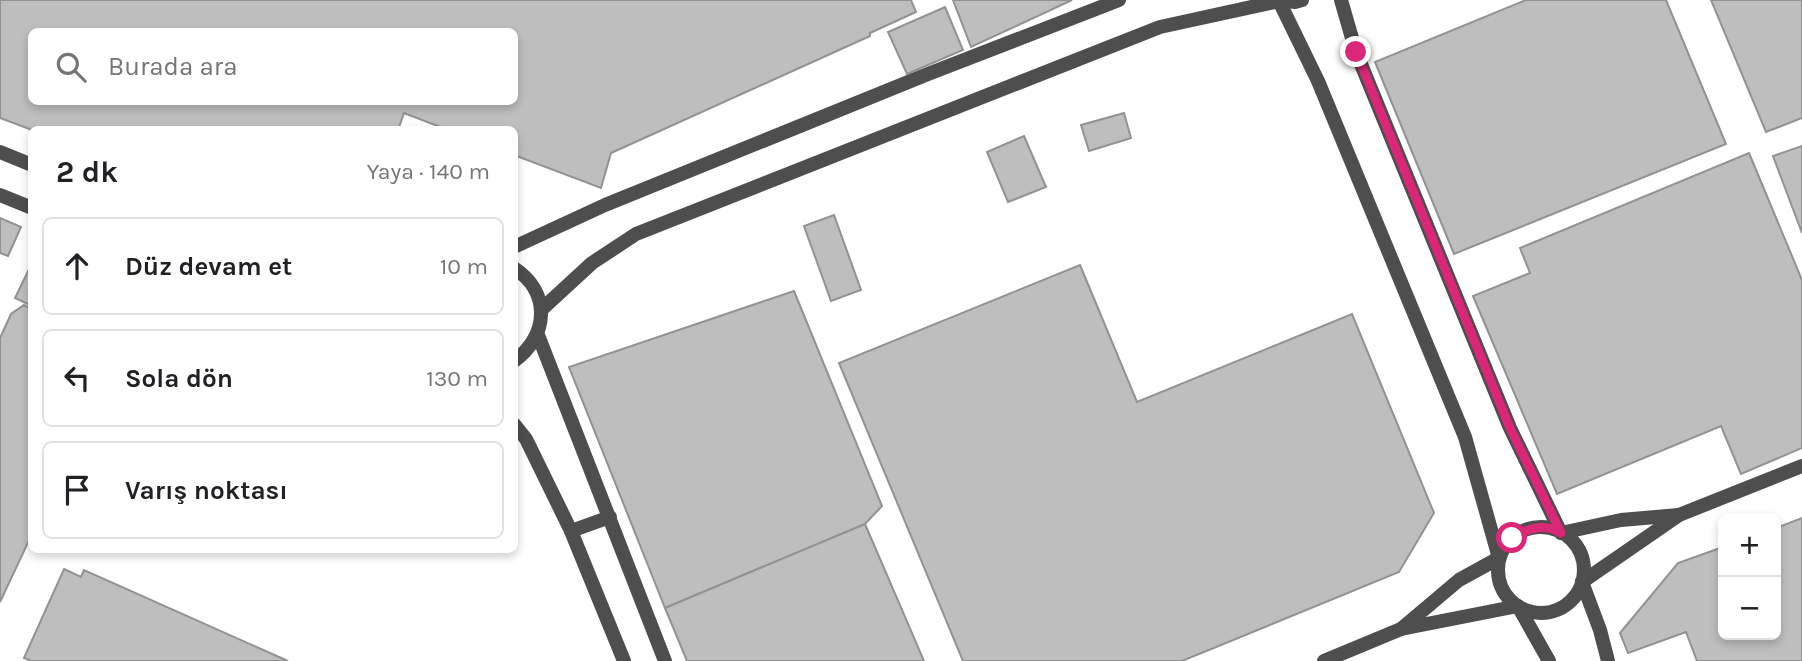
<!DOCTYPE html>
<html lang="tr">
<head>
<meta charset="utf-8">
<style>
  :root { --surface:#fff; --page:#f6f6f6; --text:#202124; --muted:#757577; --line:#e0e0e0 }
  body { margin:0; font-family:Karla,sans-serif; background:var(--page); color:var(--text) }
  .controls { position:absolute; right:21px; bottom:21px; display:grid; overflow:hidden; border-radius:10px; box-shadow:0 4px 10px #0003 }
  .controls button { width:63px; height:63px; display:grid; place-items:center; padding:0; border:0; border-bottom:2px solid var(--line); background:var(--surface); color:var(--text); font:35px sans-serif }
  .stop { position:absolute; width:21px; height:21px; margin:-16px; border:5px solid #db2777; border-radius:50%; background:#fff }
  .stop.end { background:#db2777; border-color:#fff; box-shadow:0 2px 7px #0008 }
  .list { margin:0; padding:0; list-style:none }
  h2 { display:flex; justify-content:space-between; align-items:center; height:91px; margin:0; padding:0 28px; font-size:30px }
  h2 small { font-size:23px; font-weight:400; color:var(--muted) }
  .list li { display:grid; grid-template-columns:46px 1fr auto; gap:21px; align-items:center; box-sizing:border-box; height:98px; margin:0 14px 14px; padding:0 14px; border:2px solid var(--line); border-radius:10px }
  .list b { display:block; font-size:26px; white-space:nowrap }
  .list em { font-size:23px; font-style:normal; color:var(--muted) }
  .icon { flex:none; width:38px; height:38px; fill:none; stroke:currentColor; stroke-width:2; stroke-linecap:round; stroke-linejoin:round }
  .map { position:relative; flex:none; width:1802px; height:661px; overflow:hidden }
  .search { position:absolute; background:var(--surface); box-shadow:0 4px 10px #0003; left:28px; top:28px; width:490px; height:77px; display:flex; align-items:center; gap:18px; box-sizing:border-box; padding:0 24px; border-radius:10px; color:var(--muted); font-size:26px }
  .panel { position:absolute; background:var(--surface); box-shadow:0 4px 10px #0003; left:28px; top:126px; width:490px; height:427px; border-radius:10px }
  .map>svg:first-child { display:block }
  .building { fill:#bebebe; stroke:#929292; stroke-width:2; fill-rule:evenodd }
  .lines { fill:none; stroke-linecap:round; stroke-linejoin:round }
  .street { stroke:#4e4e4e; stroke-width:14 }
  .route { stroke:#db2777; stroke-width:9 }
</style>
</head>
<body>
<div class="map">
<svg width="1802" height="661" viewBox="0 0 1802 661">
  <rect width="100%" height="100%" fill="#fff"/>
  <g class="building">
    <path d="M0,0h911l5,12 -46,21v3l-259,117 -10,35 -87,-33v-25h-66l-44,-17 -6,17h-366l-32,-12zM32,32h482v70h-482z"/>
    <path d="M953,0h119l-101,47z"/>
    <path d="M1526,0h140l60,144 -272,110 -79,-192z"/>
    <path d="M1711,0h91v118l-36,14z"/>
    <path d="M945,7l18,43 -56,24 -19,-42z"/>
    <path d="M1124,113l7,25 -42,13 -8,-26z"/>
    <path d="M1024,136l22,51 -38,15 -21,-50z"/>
    <path d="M1802,146v87l-29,-77z"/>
    <path d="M1749,153l53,127v168l-61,26 -20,-48 -164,68 -84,-198 57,-23 -10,-25z"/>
    <path d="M834,215l27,75 -30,11 -27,-75z"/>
    <path d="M0,218l21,9 -13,29 -8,-3z"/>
    <path d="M32,263v43l-17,-8z"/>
    <path d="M1080,265l57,137 215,-88 82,199 -35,59 -217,89h-219l-124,-298z"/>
    <path d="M794,291l88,215 -17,18 -200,84 -96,-241z"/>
    <path d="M24,305l8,4v225l-32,68v-264l11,-24z"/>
    <path d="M1802,518v143h-105l-11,-29 -58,21 -8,-20 58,-70 45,-16v88h53v-107z"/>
    <path d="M865,524l59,137h-237l-22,-53z"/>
    <path d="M64,569l17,8 3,-7 204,91h-257l-7,-3z"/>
  </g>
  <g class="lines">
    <g class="street">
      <path d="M1278,0l17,2 7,-2"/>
      <path d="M1341,0l15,52 154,376 51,105 60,-13 58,-5"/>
      <path d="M0,152l32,13"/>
      <path d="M0,195l32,13"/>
      <path d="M514,247l91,-42 323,-131 191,-74"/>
      <path d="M514,268c37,24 35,68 0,93"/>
      <path d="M542,309l50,-46 44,-29 524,-207 119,-26 39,80 147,356 34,121 -40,22 -58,49"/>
      <path d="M538,335l127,326"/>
      <path d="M514,424l12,15 45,92 53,130"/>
      <circle cx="1541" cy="570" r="43"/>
      <path d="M571,531l39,-14"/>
      <path d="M1324,661l77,-32 117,-23 31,55"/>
      <path d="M1608,661l-8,-31 -18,-48 97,-67 123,-49"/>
    </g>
  </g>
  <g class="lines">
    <path class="route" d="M1356,52l154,376 51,105c-17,-10 -33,-5 -49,5"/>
  </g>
</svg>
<div class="controls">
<button>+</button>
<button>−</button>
</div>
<div class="stop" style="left:1512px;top:538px"></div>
<div class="stop end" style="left:1356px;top:52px"></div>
<div class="search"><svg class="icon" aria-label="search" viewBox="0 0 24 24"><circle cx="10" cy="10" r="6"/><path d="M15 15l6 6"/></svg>Burada ara</div>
<section class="panel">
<h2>2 dk<small>Yaya · 140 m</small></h2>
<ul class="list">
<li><svg class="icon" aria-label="ahead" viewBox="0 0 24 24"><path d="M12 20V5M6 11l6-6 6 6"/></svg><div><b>Düz devam et</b></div><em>10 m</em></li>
<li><svg class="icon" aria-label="left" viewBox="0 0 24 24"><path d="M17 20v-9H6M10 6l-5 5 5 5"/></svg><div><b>Sola dön</b></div><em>130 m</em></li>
<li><svg class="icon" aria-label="arrive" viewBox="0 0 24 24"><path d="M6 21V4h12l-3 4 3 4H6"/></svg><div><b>Varış noktası</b></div></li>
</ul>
</section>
</div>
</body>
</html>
